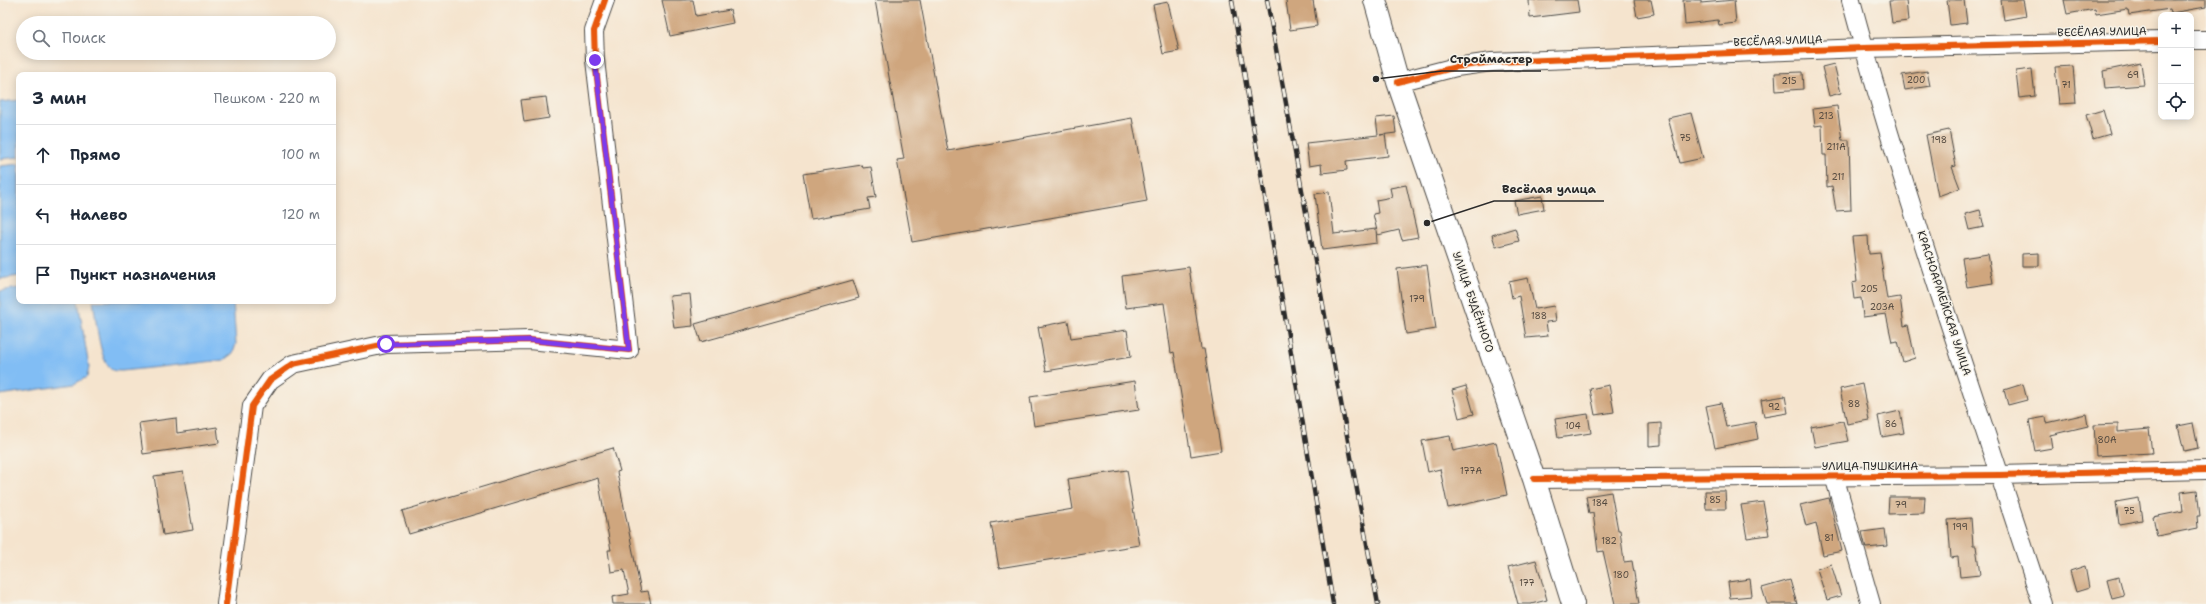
<!DOCTYPE html>
<html lang="ru">
<head>
<meta charset="utf-8">
<style>
  :root { --surface:#fff; --page:#f2f2f3; --text:#1f2937; --muted:#747a83; --line:#e0e1e3 }
  body { margin:0; font-family:"Shantell Sans",sans-serif; background:var(--page); color:var(--text) }
  .controls { position:absolute; right:12px; top:12px; display:grid; overflow:hidden; border-radius:8px; box-shadow:0 2px 10px #0003 }
  .controls button { width:36px; height:36px; display:grid; place-items:center; padding:0; border:0; border-bottom:1px solid var(--line); background:var(--surface); color:var(--text); font:20px sans-serif }
  .stop { position:absolute; width:12px; height:12px; margin:-9px; border:3px solid #7c3aed; border-radius:50%; background:#fff }
  .stop.end { background:#7c3aed; border-color:#fff; box-shadow:0 1px 4px #0008 }
  .list { margin:0; padding:0; list-style:none }
  h2 { display:flex; justify-content:space-between; align-items:center; height:52px; margin:0; padding:0 16px; font-size:17px }
  h2 small { font-size:13px; font-weight:400; color:var(--muted) }
  .list li { display:grid; grid-template-columns:26px 1fr auto; gap:12px; align-items:center; box-sizing:border-box; height:60px; padding:0 16px; border-top:1px solid var(--line) }
  .list b { display:block; font-size:15px; white-space:nowrap }
  .list em { font-size:13px; font-style:normal; color:var(--muted) }
  .icon { flex:none; width:22px; height:22px; fill:none; stroke:currentColor; stroke-width:2; stroke-linecap:round; stroke-linejoin:round }
  .map { position:relative; flex:none; width:2206px; height:604px; overflow:hidden }
  .search { position:absolute; background:var(--surface); box-shadow:0 2px 10px #0003; left:16px; top:16px; width:320px; height:44px; display:flex; align-items:center; gap:10px; box-sizing:border-box; padding:0 14px; border-radius:22px; color:var(--muted); font-size:15px }
  .panel { position:absolute; background:var(--surface); box-shadow:0 2px 10px #0003; left:16px; top:72px; width:320px; height:232px; border-radius:8px }
  .map>svg:first-child { display:block }
  .water { fill:#81bdf4; stroke:#567490 }
  .building { fill:#cfa67e }
  .lines { fill:none; stroke-linecap:round; stroke-linejoin:round }
  .street-casing { stroke:#494743; stroke-width:20 }
  .secondary-casing { stroke:#494743; stroke-width:24 }
  .street { stroke:#fff; stroke-width:18 }
  .secondary { stroke:#fff; stroke-width:22 }
  .rail-casing { stroke:#2b2b2b; stroke-width:4.5 }
  .rail { stroke:#f7f3e8; stroke-width:3; stroke-dasharray:9; stroke-linecap:butt }
  .cycleway-casing { stroke:#f7f3e8; stroke-width:8 }
  .cycleway { stroke:#e8590c; stroke-width:6 }
  .route { stroke:#7c3aed; stroke-width:5 }
  .labels { text-anchor:middle; dominant-baseline:central; stroke-width:3; stroke-linejoin:round; paint-order:stroke }
  .number-label { font-size:9px; fill:#544a40 }
  .street-label { font-size:11px; fill:#2b2b2b; stroke:#f7f3e8 }
  .leader { fill:none; stroke:#2b2b2b; stroke-width:1.5 }
  .callout-dot { fill:#2b2b2b; stroke:#f7f3e8; stroke-width:1.5 }
  .callout-label { font-size:12px; text-anchor:middle; font-weight:bold; fill:#2b2b2b; stroke:#f7f3e8; stroke-width:3; stroke-linejoin:round; paint-order:stroke }
</style>
</head>
<body>
<div class="map">
<svg width="2206" height="604" viewBox="0 0 2206 604">
  <rect width="100%" height="100%" fill="#f7f3e8"/>
  <filter id="ink" filterUnits="userSpaceOnUse"><feTurbulence type="fractalNoise" baseFrequency=".025" numOctaves="2"/><feDisplacementMap in="SourceGraphic" scale="8" xChannelSelector="R" yChannelSelector="G"/><feConvolveMatrix kernelMatrix="1 2 1 2 8 2 1 2 1" color-interpolation-filters="sRGB"/></filter>
  <filter id="wash" filterUnits="userSpaceOnUse"><feTurbulence type="fractalNoise" baseFrequency=".012" numOctaves="4" result="noise"/><feDisplacementMap in="SourceGraphic" scale="16" xChannelSelector="R" yChannelSelector="G"/><feGaussianBlur stdDeviation="0.9" result="paint"/><feColorMatrix in="noise" values="0 0 0 0 0 0 0 0 0 0 0 0 0 0 0 0 0 1.4 0 .05"/><feComposite in="paint" operator="in"/></filter>
  <g filter="url(#wash)">
    <rect width="100%" height="100%" fill="#f5e4ce"/>
    <g class="water">
      <path d="M19,100v57l-19,2v-57z"/>
      <path d="M19,164v112l-19,3v-113z"/>
      <path d="M19,288v13h59l11,66 -2,10 -13,7 -74,11v-104z"/>
      <path d="M93,301h140l3,43 -3,9 -9,7 -102,11c-3,0 -7,0 -10,-1 -13,-8 -16,-54 -19,-69z"/>
    </g>
    <g id="blocks">
      <g class="building">
        <path d="M662,0h31l3,16 34,-6 3,13 -63,13z"/>
        <path d="M875,0h45l28,151 184,-33 15,83 -235,41 -15,-82 7,-1z"/>
        <path d="M1286,0h27l4,26 -27,4z"/>
        <path d="M1529,0h48l2,12 -49,6z"/>
        <path d="M1634,0h17l3,14 -17,3z"/>
        <path d="M1683,0h18v3l33,-3 2,23 -17,2 -1,-5 -33,4z"/>
        <path d="M1906,0l2,21 -16,2 -3,-22z"/>
        <path d="M1947,0h17l3,23 -17,2z"/>
        <path d="M2001,0h22l3,16 -22,4z"/>
        <path d="M2064,0h142v7l-35,6 -1,-4 -41,6 -1,-6 -32,5 -1,-5 -28,5z"/>
        <path d="M1168,2l11,49 -16,3 -10,-49z"/>
        <path d="M2141,63l3,22 -39,3 -2,-17z"/>
        <path d="M1834,64l7,29 -12,3 -7,-29z"/>
        <path d="M2073,66l3,37 -17,1 -4,-37z"/>
        <path d="M2032,69l3,27 -16,2 -3,-27z"/>
        <path d="M1927,71l3,15 -25,4 -3,-15z"/>
        <path d="M1802,72l1,17 -27,2 -1,-18z"/>
        <path d="M546,97l3,21 -25,4 -3,-22z"/>
        <path d="M1837,106l5,34h7l2,70 -15,1 -4,-25 -5,1 -1,-32h-3l-1,-30 -7,1 -2,-17z"/>
        <path d="M2103,110l7,24 -17,5 -7,-24z"/>
        <path d="M1691,113l12,45 -23,5 -12,-45z"/>
        <path d="M1394,116l2,17 -16,2 5,-1 3,22 -42,5 1,9 -25,3 -1,-9 -12,2 -3,-23 72,-8 -2,-17z"/>
        <path d="M1949,130l7,36 -4,1 8,21 -22,8 -12,-61z"/>
        <path d="M862,165l1,3 8,-1 5,30 -8,1 2,11 -59,10 -8,-45z"/>
        <path d="M1406,185l12,52 -16,3 -3,-10 -21,5 -5,-21 5,-1 -2,-13 16,-3 -2,-9z"/>
        <path d="M1329,192l5,42 42,-5 1,14 -55,7 -7,-56z"/>
        <path d="M1542,196l2,13 -27,5 -3,-13z"/>
        <path d="M1980,210l4,17 -15,3 -4,-16z"/>
        <path d="M1515,228l4,13 -23,6 -4,-12z"/>
        <path d="M1868,236l1,18 11,-1 7,46 13,-2 4,29 4,-1 7,33 -12,4 -5,-21 -6,1 -6,-28 -23,3 -2,-19 -7,1 -2,-16 5,-1 -5,-45z"/>
        <path d="M2039,253v13h-17v-12z"/>
        <path d="M1988,254l5,29 -26,4 -5,-29z"/>
        <path d="M1427,265l9,64 -30,5 -9,-65z"/>
        <path d="M1189,267l12,82h3l17,102 -30,5 -17,-104 -3,1 -7,-50 -38,5 -4,-32z"/>
        <path d="M1528,278l7,31 19,-3 2,15 -10,1 2,14 -22,2 -7,-42 -7,2 -3,-16z"/>
        <path d="M853,280l6,18 -158,44 -6,-18z"/>
        <path d="M690,294l3,32 -19,2 -4,-32z"/>
        <path d="M1068,321l3,17 56,-8 4,27 -85,14 -8,-44z"/>
        <path d="M1135,381l4,29 -105,16 -4,-29z"/>
        <path d="M1862,384l7,36 -22,4 -7,-35z"/>
        <path d="M2023,384l4,16 -19,5 -4,-15z"/>
        <path d="M1609,385l5,27 -19,3 -5,-26z"/>
        <path d="M1466,386l8,28 -15,4 -7,-28z"/>
        <path d="M1785,396l3,17 -24,4 -3,-17z"/>
        <path d="M1721,403l5,24 29,-5 3,17 -43,9 -9,-42z"/>
        <path d="M1900,411l4,22 -22,4 -4,-21z"/>
        <path d="M1588,414l3,19 -33,5 -3,-19z"/>
        <path d="M2086,414l2,12 -38,9 2,13 -17,3 -6,-31 17,-3 1,6z"/>
        <path d="M176,418l1,15 40,-6 2,16 -76,11 -4,-31z"/>
        <path d="M1843,421l5,20 -33,6 -4,-20z"/>
        <path d="M1661,423v22l-12,1v-22z"/>
        <path d="M2193,423l5,25 -14,3 -6,-25z"/>
        <path d="M2118,424v8l31,-3 3,24 -56,3 -2,-31z"/>
        <path d="M1450,436l3,15 43,-9 11,53 -59,13 -8,-39 -12,3 -6,-31z"/>
        <path d="M613,448l7,23 -3,1 24,120 7,-1 3,13h-38l-1,-7 17,-3 -5,-24 -13,2 -3,-22h3l-13,-72 -189,56 -7,-23z"/>
        <path d="M1127,470l12,75 -140,23 -8,-45 82,-14 -5,-30z"/>
        <path d="M183,472l10,58 -30,5 -9,-59z"/>
        <path d="M2197,490l3,26h-3l1,12 -41,8 -4,-19 30,-6 -2,-19z"/>
        <path d="M1705,491h20l1,18h-20z"/>
        <path d="M1611,492l7,38h2l4,32 8,-1 7,43h-24l-12,-53 -5,1 -5,-39 -4,1 -3,-18z"/>
        <path d="M1889,497h36l-1,16 -36,1z"/>
        <path d="M1829,498l13,53 -19,4 -7,-32 -10,3 -6,-21z"/>
        <path d="M2139,498l3,22 -23,4 -3,-22z"/>
        <path d="M1763,502l6,33 -22,3 -6,-33z"/>
        <path d="M1971,518l2,28h3l4,29 -20,2 -2,-20 -7,1 -3,-38z"/>
        <path d="M1885,529l2,17 -21,2 -4,-16z"/>
        <path d="M1536,560l11,40 -16,4h-13l-10,-37z"/>
        <path d="M1831,564l10,32 -14,4 -10,-31z"/>
        <path d="M2085,566l4,22 -13,4 -6,-21z"/>
        <path d="M2119,577l5,19 -12,3 -5,-19z"/>
        <path d="M1750,579l2,17 -22,2 -2,-16z"/>
        <path d="M1790,580l7,24h-30l-5,-16z"/>
      </g>
    </g>
  </g>
  <g filter="url(#ink)">
    <use href="#blocks" fill-opacity="0" stroke="#494743" stroke-width="1"/>
    <g class="lines">
      <g class="street-casing">
        <g id="street">
          <path d="M1851,0c55,204 126,403 191,604"/>
          <path d="M2191,40h15"/>
          <path d="M1398,82l58,-15 36,-5 372,-14 297,-7"/>
          <path d="M1834,476l37,128"/>
          <path d="M1534,479l466,-4 206,-5"/>
          <path d="M226,604l26,-198 18,-26 23,-16 93,-20 143,-4 100,10 -34,-290 -1,-29 11,-31"/>
        </g>
      </g>
      <g class="secondary-casing">
        <path id="secondary" d="M1375,0l23,82 136,397 39,125"/>
      </g>
      <use href="#street" class="street"/>
      <use href="#secondary" class="secondary"/>
      <g class="rail-casing">
        <g id="rail">
          <path d="M1232,0l101,604"/>
          <path d="M1267,0l111,604"/>
        </g>
      </g>
      <use href="#rail" class="rail"/>
      <g class="cycleway-casing">
        <g id="cycleway">
          <path d="M1398,82l58,-15 36,-5 372,-14 297,-7"/>
          <path d="M1534,479l466,-4 206,-5"/>
          <path d="M226,604l26,-198 18,-26 23,-16 93,-20 143,-4 100,10 -34,-290 -1,-29 11,-31"/>
        </g>
      </g>
      <use href="#cycleway" class="cycleway"/>
    </g>
  </g>
  <g class="lines" filter="url(#ink)">
    <path class="route" d="M386,344l143,-4 100,10 -34,-290"/>
  </g>
  <g class="labels">
    <g class="number-label">
      <text x="2133" y="75">69</text>
      <text x="1916" y="80">200</text>
      <text x="1789" y="81">215</text>
      <text x="2066" y="85">71</text>
      <text x="1826" y="116">213</text>
      <text x="1685" y="138">75</text>
      <text x="1939" y="140">198</text>
      <text x="1836" y="147">211А</text>
      <text x="1838" y="177">211</text>
      <text x="1869" y="289">205</text>
      <text x="1417" y="299">179</text>
      <text x="1882" y="307">203А</text>
      <text x="1539" y="316">188</text>
      <text x="1854" y="404">88</text>
      <text x="1774" y="407">92</text>
      <text x="1891" y="424">86</text>
      <text x="1573" y="426">104</text>
      <text x="2107" y="440">80А</text>
      <text x="1471" y="471">177А</text>
      <text x="1715" y="500">85</text>
      <text x="1600" y="503">184</text>
      <text x="1901" y="505">79</text>
      <text x="2129" y="511">75</text>
      <text x="1960" y="527">199</text>
      <text x="1829" y="538">81</text>
      <text x="1609" y="541">182</text>
      <text x="1621" y="575">180</text>
      <text x="1527" y="583">177</text>
    </g>
    <g class="street-label">
      <text transform="translate(2102 32) rotate(-1)">ВЕСЁЛАЯ УЛИЦА</text>
      <text transform="translate(1778 41) rotate(-2)">ВЕСЁЛАЯ УЛИЦА</text>
      <text transform="translate(1473 302) rotate(71)">УЛИЦА БУДЁННОГО</text>
      <text transform="translate(1944 303) rotate(72)">КРАСНОАРМЕЙСКАЯ УЛИЦА</text>
      <text x="1870" y="466">УЛИЦА ПУШКИНА</text>
    </g>
  </g>
  <path class="leader" d="M1376 79L1442 71H1541M1427 223L1494 201H1604"/>
  <g class="callout-dot">
    <circle cx="1376" cy="79" r="4"/>
    <circle cx="1427" cy="223" r="4"/>
  </g>
  <g class="callout-label">
    <text x="1491" y="63">Строймастер</text>
    <text x="1549" y="193">Весёлая улица</text>
  </g>
</svg>
<div class="controls">
<button>+</button>
<button>−</button>
<button><svg class="icon" aria-label="locate" viewBox="0 0 24 24"><circle cx="12" cy="12" r="6"/><path d="M12 2v4M12 18v4M2 12h4M18 12h4"/></svg></button>
</div>
<div class="stop" style="left:386px;top:344px"></div>
<div class="stop end" style="left:595px;top:60px"></div>
<div class="search"><svg class="icon" aria-label="search" viewBox="0 0 24 24"><circle cx="10" cy="10" r="6"/><path d="M15 15l6 6"/></svg>Поиск</div>
<section class="panel">
<h2>3 мин<small>Пешком · 220 m</small></h2>
<ul class="list">
<li><svg class="icon" aria-label="ahead" viewBox="0 0 24 24"><path d="M12 20V5M6 11l6-6 6 6"/></svg><div><b>Прямо</b></div><em>100 m</em></li>
<li><svg class="icon" aria-label="left" viewBox="0 0 24 24"><path d="M17 20v-9H6M10 6l-5 5 5 5"/></svg><div><b>Налево</b></div><em>120 m</em></li>
<li><svg class="icon" aria-label="arrive" viewBox="0 0 24 24"><path d="M6 21V4h12l-3 4 3 4H6"/></svg><div><b>Пункт назначения</b></div></li>
</ul>
</section>
</div>
</body>
</html>
